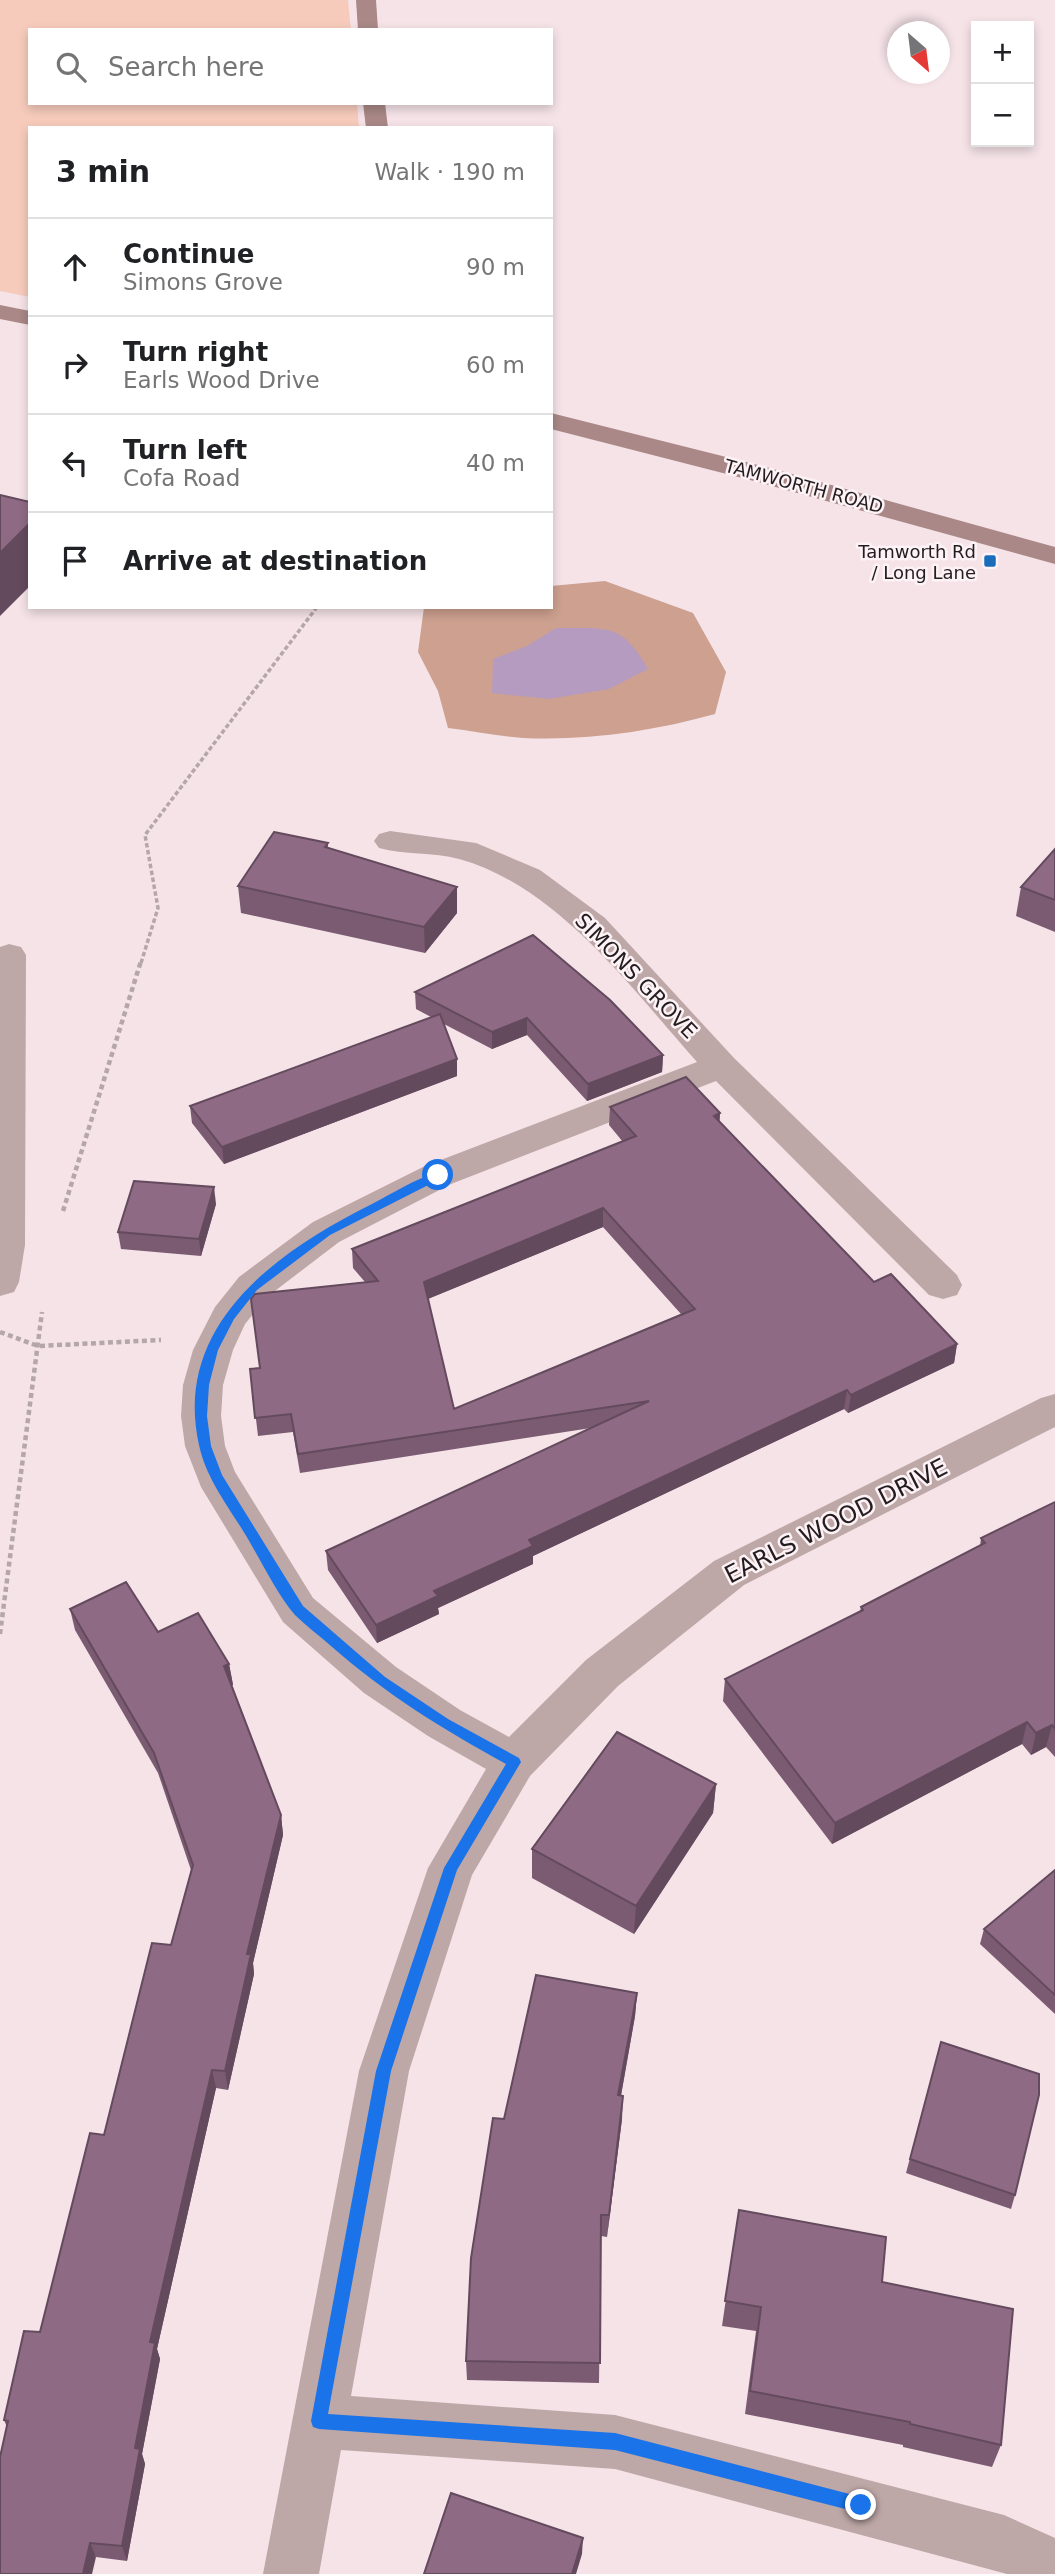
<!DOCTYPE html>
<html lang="en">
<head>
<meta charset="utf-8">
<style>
  :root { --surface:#fff; --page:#f6f6f6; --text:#202124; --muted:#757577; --line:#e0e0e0 }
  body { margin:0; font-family:"DejaVu Sans",sans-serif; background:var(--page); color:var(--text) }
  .controls { position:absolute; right:21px; top:21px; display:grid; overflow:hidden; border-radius:0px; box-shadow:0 4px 10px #0003 }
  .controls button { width:63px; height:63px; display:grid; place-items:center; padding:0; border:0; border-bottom:2px solid var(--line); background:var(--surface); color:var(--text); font:35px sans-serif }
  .compass { position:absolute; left:887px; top:21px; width:63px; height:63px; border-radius:50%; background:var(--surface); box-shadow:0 4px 10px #0003; rotate:152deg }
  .stop { position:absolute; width:21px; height:21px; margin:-16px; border:5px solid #1a73e8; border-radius:50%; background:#fff }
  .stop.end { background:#1a73e8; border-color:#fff; box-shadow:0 2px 7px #0008 }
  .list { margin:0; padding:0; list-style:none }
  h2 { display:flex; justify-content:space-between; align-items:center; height:91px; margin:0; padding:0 28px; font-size:30px }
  h2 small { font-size:23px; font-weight:400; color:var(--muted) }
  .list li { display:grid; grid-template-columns:46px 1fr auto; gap:21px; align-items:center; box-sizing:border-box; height:98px; padding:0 28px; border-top:2px solid var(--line) }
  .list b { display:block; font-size:26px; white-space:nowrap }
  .list p { margin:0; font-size:23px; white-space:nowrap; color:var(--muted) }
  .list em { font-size:23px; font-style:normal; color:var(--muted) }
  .icon { flex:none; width:38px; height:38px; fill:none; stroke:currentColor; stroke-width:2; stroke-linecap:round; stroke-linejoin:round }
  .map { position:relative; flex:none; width:1055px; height:2574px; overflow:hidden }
  .search { position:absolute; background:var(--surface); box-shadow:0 4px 10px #0003; left:28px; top:28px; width:525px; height:77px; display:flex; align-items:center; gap:18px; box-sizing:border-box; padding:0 24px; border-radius:0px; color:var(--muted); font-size:26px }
  .panel { position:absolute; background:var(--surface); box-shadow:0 4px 10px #0003; left:28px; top:126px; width:525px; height:483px; border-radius:0px }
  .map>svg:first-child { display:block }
  .green { fill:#f6cbbc }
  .forest { fill:#cda08f }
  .water { fill:#b59bc0 }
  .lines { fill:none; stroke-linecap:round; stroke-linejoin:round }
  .path-far1 { stroke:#b4a6aa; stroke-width:3.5; stroke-dasharray:4.5 2.5; stroke-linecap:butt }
  .path { stroke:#b4a6aa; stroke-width:4.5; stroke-dasharray:5 3.5; stroke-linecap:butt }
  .minor { fill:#bea7a7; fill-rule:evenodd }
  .secondary { fill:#a98887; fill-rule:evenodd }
  .wall { fill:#7b5b72; fill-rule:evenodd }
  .shaded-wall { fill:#644a5d }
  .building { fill:#8f6a85; stroke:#644a5d; stroke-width:2; fill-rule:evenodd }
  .route { fill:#1a73e8 }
  .poi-dot { fill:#1b6dbb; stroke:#fdf3f6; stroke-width:2.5 }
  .labels { text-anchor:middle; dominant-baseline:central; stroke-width:5; stroke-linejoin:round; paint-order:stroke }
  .far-street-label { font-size:18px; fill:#231d1f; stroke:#fdf3f6 }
  .far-poi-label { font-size:18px; fill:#231d1f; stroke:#fdf3f6; text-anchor:end }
  .street-label { font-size:21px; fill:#231d1f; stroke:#fdf3f6 }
  .near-street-label { font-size:24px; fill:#231d1f; stroke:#fdf3f6 }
</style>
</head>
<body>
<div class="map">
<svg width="1055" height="2574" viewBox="0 0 1055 2574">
  <rect width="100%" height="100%" fill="#f5e3e8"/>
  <path class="green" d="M0,0h348l3,30h-321v73h327l2,25h-329v169l-30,-6z"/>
  <path class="forest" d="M605,581l88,32 33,59 -11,42c-61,17 -128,27 -192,24 -25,-2 -50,-7 -75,-10l-10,-37 -20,-39 6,-45h127v-21z"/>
  <path class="water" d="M556,628c49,1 65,-7 92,41l-39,20 -60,10 -57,-6 1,-34 34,-13z"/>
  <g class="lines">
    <path class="path-far1" d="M141,963l17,-55 -13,-73 172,-228"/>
    <g class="path">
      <path d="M63,1211l78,-250"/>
      <path d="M0,1332l38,14 123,-6"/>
      <path d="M0,1634l42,-322"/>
    </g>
    <g class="minor">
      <path d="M390,831l86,12 64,27 65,48 129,140 223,217 5,10 -5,10 -14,4 -14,-4 -213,-214 -265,103 -112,58 -72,55 -22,27 -12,26 -10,35 -2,31 4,30 10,26 78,126 83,69 64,43 49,27 77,-77 128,-99 327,-163 14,-4v33l-311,158 -126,101 -88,90 -58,99 -63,196 -58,325 264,19 389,100 51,23v36h-48l-392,-105 -274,-19 -22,124h-56l96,-503 69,-203 58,-99 -58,-33 -64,-43 -81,-71 -82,-135 -16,-41 -4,-30 2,-31 10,-35 22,-43 24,-30 74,-55 112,-56 272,-104c-65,-73 -140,-176 -238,-203 -26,-7 -54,-4 -80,-11l-5,-7 5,-7z"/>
      <path d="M9,944l12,3 5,8 -1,290 -6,37 -5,10 -14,4v-349z"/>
    </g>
    <g class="secondary">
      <path d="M356,0h20l2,30h-20z"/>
      <path d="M363,103h22l3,25h-22z"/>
      <path d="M0,305l30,6v14l-30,-6z"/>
      <path d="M551,413l219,55 285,79v17l-305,-84 -199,-51z"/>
    </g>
  </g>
  <g class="wall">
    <path d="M328,843v5l129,39v26l-32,40 -184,-40 -3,-27z"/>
    <path d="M1055,849v83l-39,-16 5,-29z"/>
    <path d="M533,935l130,120 -1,17 -75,29 -60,-66 -35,14 -48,-25 13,52 -233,88 -32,-41 -2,-17 241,-89 -15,-8 -1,-17z"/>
    <path d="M610,1107l110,6 -1,9 155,160 83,62 -3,19 -106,50 -4,-4 -311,147v8l-95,44 1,6 -62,29 -49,-73 -2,-19 265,-123 -291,45 -7,-41 -35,4 -8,-67 10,-1 105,-86 -12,-14 -1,-19 271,-107 -14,-17zM603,1227l78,87 -227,95 -26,-110z"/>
    <path d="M216,1204l-15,52 -80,-7 -3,-17z"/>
    <path d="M1055,1502v255l-9,-10 -15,8 -9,-11 -190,100 -109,-143 2,-22 135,-67 1,-5 119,-61 1,-8z"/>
    <path d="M70,1609l88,23 71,32 4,21h-1l49,130 2,20 -30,128 1,11 -26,116 -12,-2 -59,261 3,10 -18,95 3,10 -18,97 -31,-4 -89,-130 -3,-7 36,-88 131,-387 20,-75 -33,-97 -83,-143z"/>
    <path d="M716,1784l-3,29 -79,121 -102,-56v-29z"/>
    <path d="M1055,1870v144l-75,-70 4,-15z"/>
    <path d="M637,1993l-2,23 -14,80 1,23 -15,118 -6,-1 -2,147 -132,-3 -1,-19 38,-242z"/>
    <path d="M941,2042l74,153 -4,14 -105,-36z"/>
    <path d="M739,2210l143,72 119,163 -9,22 -89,-20v-2l-158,-31 11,-83 -34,-5z"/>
  </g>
  <g class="shaded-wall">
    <path d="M30,523v63l-30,30v-63z"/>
    <path d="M457,887v26l-32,40 -1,-26z"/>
    <path d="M527,1018v17l-35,14v-17z"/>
    <path d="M663,1055l-1,17 -75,29 1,-17z"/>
    <path d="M457,1059v17l-233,88 -2,-17z"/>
    <path d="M720,1113l-1,19 -5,-16z"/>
    <path d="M214,1187l2,17 -15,52 -2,-17z"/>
    <path d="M603,1208v19l-178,73 -1,-18z"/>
    <path d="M957,1344l-3,19 -106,50 3,-18z"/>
    <path d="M847,1390l-3,19 -311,147v8l-95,44 1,6 -62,29 -1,-18 58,-34 95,-51z"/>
    <path d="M229,1664l4,21 -5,2 -4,-21z"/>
    <path d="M1027,1722l-5,22 -190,100 3,-21z"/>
    <path d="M1052,1725l-6,22 -15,8 5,-22z"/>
    <path d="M716,1784l-3,29 -79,121 2,-28z"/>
    <path d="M281,1815l2,20 -30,128 1,11 -26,116 -3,-19 22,-117z"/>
    <path d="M637,1993l-2,23 -18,101 1,-22z"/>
    <path d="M212,2070l4,18 -59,261 3,10 -18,95 3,10 -18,97 -5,-15 28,-204z"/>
    <path d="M623,2096l-1,23 -15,118 2,-22z"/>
    <path d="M583,2538l-1,16 -6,20h-4z"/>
    <path d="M90,2543l6,14 -4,17h-9z"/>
  </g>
  <g class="building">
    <path d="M0,495l30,7v21l-30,30z"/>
    <path d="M274,832l54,11 -3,4 132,40 -33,40 -186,-41z"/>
    <path d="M1055,849v51l-34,-13z"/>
    <path d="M533,935l77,65 53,55 -75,29 -61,-66 -35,14 -77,-40z"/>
    <path d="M440,1014l17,45 -235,88 -32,-41z"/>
    <path d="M686,1077l34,36 -6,3 160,166 17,-8 66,70 -106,51 -4,-5 -318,150 4,6 -99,45 4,5 -62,29 -50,-74 323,-150 -351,53 -7,-40 -36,4 -5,-49 10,-1 -9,-69 4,-5 123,-13 -26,-32 284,-113 -26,-29zM603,1208l92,101 -241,100 -30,-127z"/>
    <path d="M134,1181l80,6 -15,52 -81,-7z"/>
    <path d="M1055,1502v227l-3,-4 -16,8 -9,-11 -192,101 -110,-144 138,-69 -2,-3 124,-64 -4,-5z"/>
    <path d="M126,1582l32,50 40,-19 31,51 -5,2 57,149 -34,139h4l-26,117 -13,-1 -62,272 5,1 -20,105 5,1 -18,97 -32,-3 -7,31h-83v-117l8,-36 -4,-1 20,-89 16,1 50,-199 14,2 48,-192 19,2 22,-80 -39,-112 -84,-144z"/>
    <path d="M617,1732l99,52 -80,122 -104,-57z"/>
    <path d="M1055,1870v125l-71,-66z"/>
    <path d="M536,1975l101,18 -19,102 5,1 -14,119h-8l-1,148 -134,-2 5,-103 22,-140 11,1z"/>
    <path d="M941,2042l98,32v21l-24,100 -105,-36z"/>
    <path d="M739,2210l147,27 -4,45 131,27 -12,136 -91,-21v-2l-160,-31 11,-84 -36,-6z"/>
    <path d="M451,2493l132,45 -11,36h-148z"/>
  </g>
  <path class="route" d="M438,1172l4,1v5l-112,57 -73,55 -23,29 -16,31 -9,35 -2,31 4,30 11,29 81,131 82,71 63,42 71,39 2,4 -64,108 -66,201 -63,343 287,19 246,64 6,2 3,6 -3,6 -6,2 -246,-63 -296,-21 -6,-2 -2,-6 65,-350 68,-203 62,-104c-65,-36 -119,-69 -175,-118 -11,-10 -25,-20 -36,-31 -17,-19 -36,-58 -50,-81 -17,-28 -39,-56 -46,-89 -27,-121 79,-194 173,-241 21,-11 43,-25 66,-32z"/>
  <rect class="poi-dot" x="983" y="554" width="14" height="14" rx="3.5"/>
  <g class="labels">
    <g class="far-street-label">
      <text transform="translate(804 486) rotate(15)">TAMWORTH ROAD</text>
    </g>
    <g class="far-poi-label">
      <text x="976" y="551">Tamworth Rd<tspan x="976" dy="21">/ Long Lane</tspan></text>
    </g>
    <g class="street-label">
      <text transform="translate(636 976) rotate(46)">SIMONS GROVE</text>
    </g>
    <g class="near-street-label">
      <text transform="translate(836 1521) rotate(-27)">EARLS WOOD DRIVE</text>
    </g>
  </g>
</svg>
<div class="controls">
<button>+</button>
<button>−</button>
</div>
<svg class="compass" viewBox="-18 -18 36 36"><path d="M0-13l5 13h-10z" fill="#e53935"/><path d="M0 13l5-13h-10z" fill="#757577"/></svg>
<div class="stop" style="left:438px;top:1175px"></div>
<div class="stop end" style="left:861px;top:2505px"></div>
<div class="search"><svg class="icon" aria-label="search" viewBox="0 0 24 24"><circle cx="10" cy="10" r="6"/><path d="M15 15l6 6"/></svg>Search here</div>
<section class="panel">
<h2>3 min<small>Walk · 190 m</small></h2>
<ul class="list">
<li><svg class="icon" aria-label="ahead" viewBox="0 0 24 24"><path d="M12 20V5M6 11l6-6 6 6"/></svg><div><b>Continue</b><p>Simons Grove</p></div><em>90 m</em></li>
<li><svg class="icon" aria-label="right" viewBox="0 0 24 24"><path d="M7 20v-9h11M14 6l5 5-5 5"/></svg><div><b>Turn right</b><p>Earls Wood Drive</p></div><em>60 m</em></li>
<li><svg class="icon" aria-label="left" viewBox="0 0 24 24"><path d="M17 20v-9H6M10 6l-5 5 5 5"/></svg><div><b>Turn left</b><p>Cofa Road</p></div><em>40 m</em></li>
<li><svg class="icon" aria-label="arrive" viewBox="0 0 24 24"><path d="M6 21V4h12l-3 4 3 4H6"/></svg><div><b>Arrive at destination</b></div></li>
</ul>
</section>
</div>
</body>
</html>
